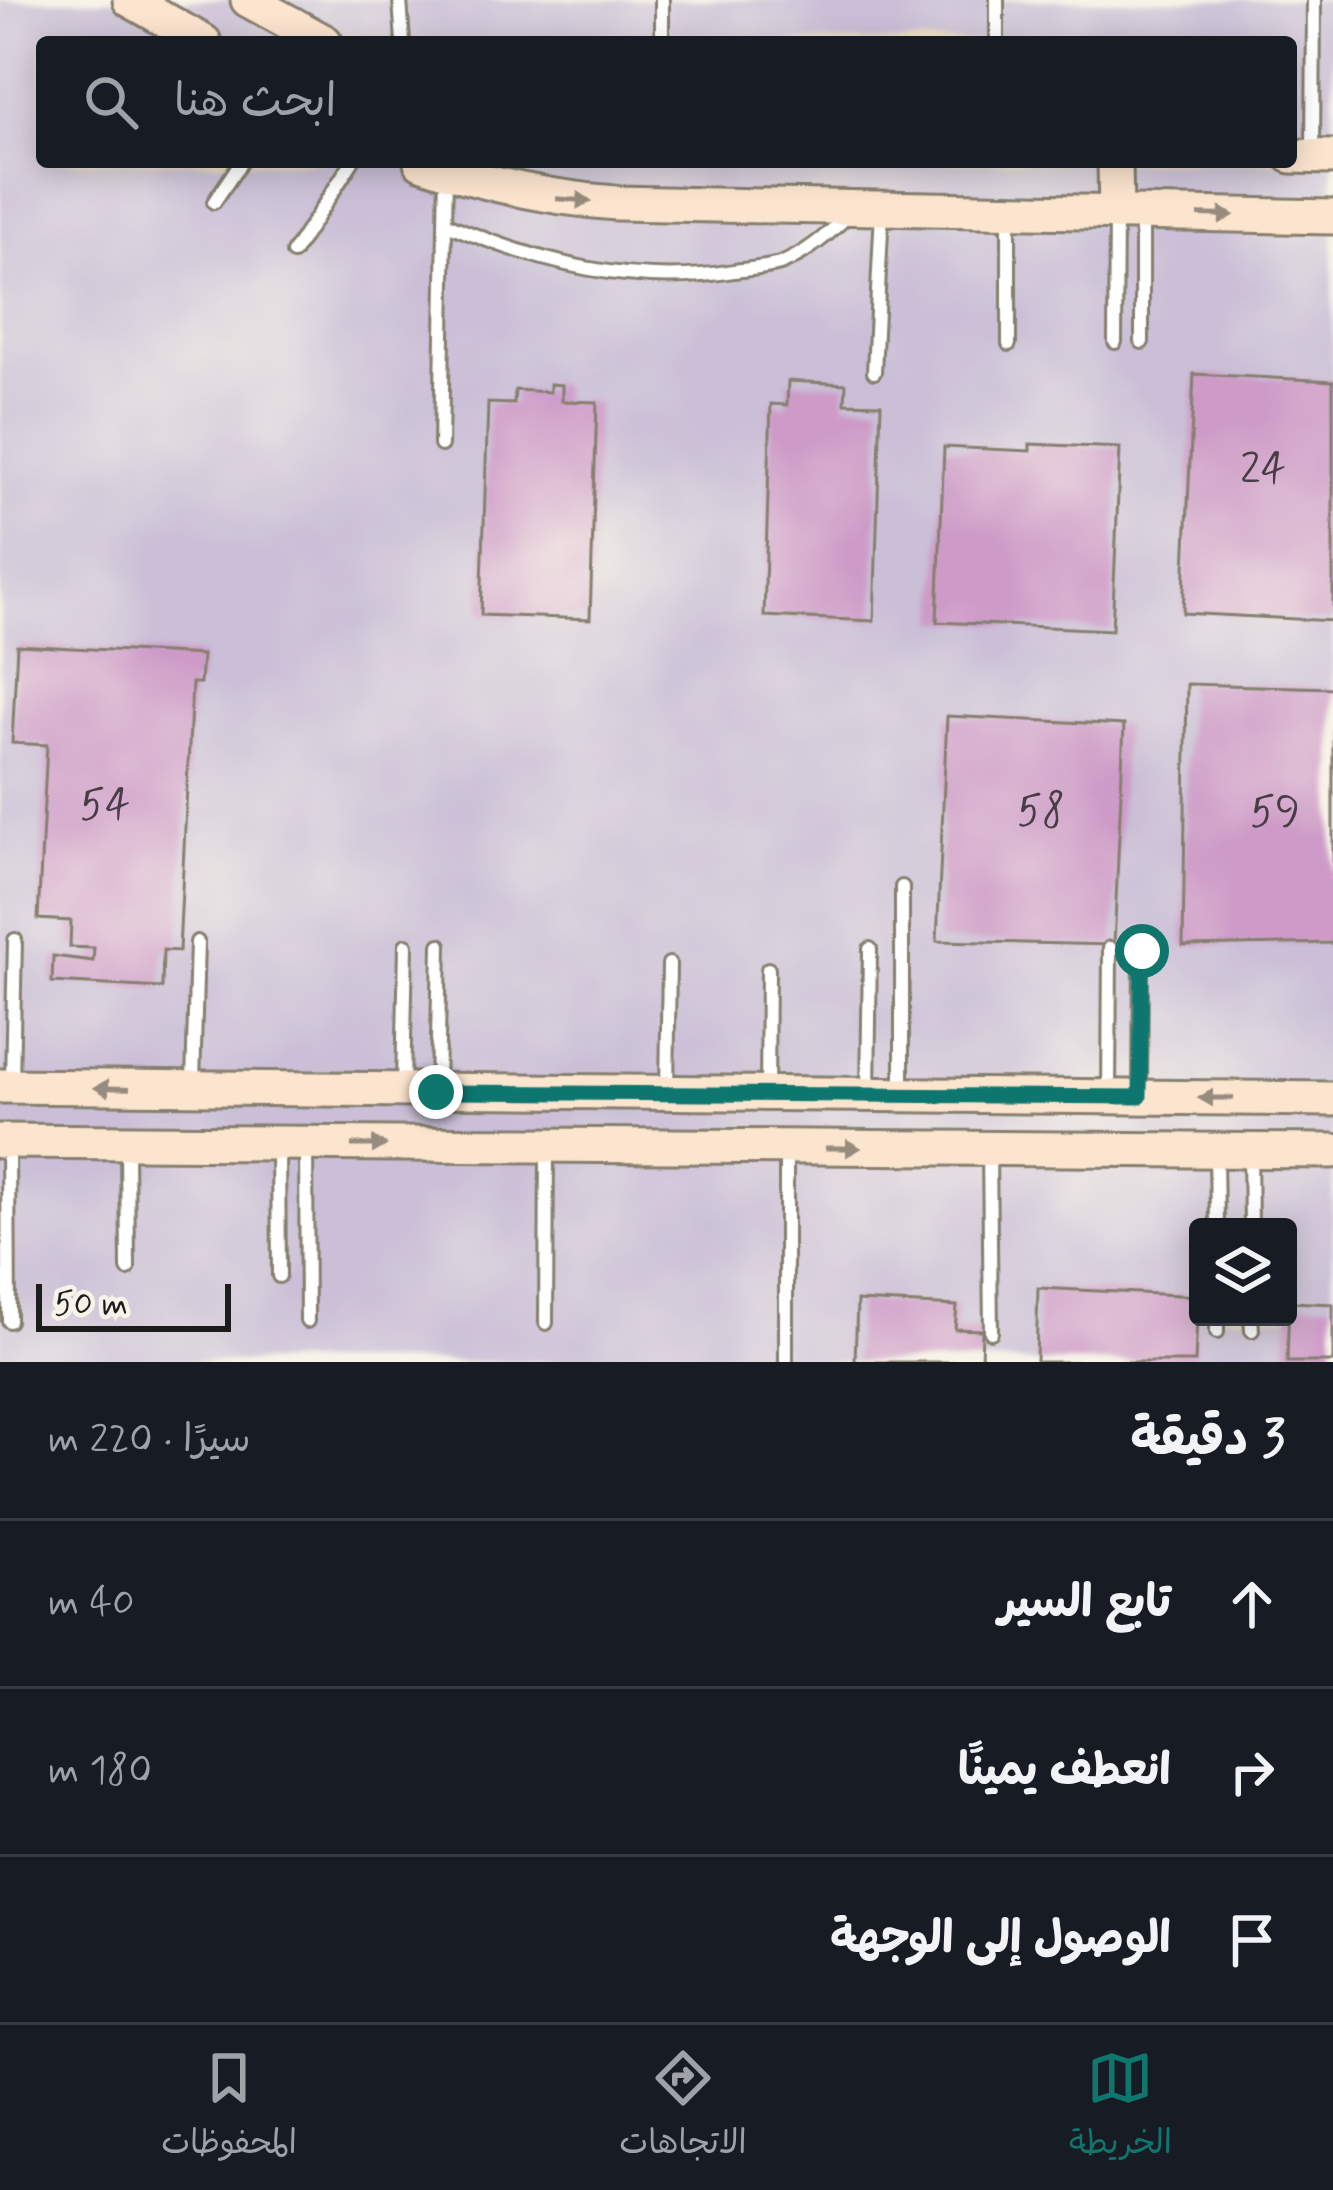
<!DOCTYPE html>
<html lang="ar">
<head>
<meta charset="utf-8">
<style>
  :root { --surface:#171b24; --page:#242831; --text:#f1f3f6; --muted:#9ea1a6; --line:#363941; --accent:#0f766e }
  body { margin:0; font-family:Mynerve,"Playpen Sans Arabic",sans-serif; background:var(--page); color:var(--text); direction:rtl }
  .controls { position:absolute; right:36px; bottom:36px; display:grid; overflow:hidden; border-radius:12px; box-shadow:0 6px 30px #0003 }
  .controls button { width:108px; height:108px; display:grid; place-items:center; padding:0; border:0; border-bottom:3px solid var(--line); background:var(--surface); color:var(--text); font:60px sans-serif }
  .scale { position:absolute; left:36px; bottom:30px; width:195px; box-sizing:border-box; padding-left:12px; border:6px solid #1c1c1c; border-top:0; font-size:33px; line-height:42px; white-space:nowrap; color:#1c1c1c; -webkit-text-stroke:9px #f7f3e8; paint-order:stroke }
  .stop { position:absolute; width:36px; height:36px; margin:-27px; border:9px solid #0f766e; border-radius:50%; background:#fff }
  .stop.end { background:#0f766e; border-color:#fff; box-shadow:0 3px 12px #0008 }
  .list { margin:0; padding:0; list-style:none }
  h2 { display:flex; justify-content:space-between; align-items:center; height:156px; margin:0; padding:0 48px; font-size:51px }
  h2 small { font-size:39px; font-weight:400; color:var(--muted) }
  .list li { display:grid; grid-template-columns:78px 1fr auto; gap:36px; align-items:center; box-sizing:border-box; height:168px; padding:0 48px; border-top:3px solid var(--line) }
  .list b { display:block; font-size:45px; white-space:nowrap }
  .list em { font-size:39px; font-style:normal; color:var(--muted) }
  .icon { flex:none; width:66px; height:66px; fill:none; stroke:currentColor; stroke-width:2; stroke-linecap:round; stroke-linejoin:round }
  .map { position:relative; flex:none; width:1333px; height:1362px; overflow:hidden; direction:ltr }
  .search { position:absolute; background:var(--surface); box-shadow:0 6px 30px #0003; left:36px; right:36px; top:36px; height:132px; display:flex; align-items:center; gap:30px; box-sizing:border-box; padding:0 42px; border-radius:12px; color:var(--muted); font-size:45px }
  .sheet { height:660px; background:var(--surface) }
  nav { display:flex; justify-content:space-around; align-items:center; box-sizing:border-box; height:168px; border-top:3px solid var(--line); background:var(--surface); font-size:33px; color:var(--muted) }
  nav a { display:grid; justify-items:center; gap:6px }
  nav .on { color:var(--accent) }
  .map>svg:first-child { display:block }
  .industrial { fill:#cabfd7; fill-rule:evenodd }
  .building { fill:#ce9bc8 }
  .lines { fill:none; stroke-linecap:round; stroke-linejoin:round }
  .lane-casing { stroke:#867f70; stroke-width:18 }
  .secondary-casing { stroke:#867f70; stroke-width:39 }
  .lane { stroke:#fff; stroke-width:12 }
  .secondary { stroke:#fce5cf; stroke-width:33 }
  .oneway { fill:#978b7e }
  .route { stroke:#0f766e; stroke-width:15 }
  .labels { text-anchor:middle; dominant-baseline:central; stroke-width:9; stroke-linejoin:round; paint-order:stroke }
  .number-label { font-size:42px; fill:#483c47 }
</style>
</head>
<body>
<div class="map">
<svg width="1333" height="1362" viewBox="0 0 1333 1362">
  <rect width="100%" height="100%" fill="#f7f3e8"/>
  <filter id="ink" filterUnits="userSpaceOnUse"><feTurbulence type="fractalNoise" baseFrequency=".00833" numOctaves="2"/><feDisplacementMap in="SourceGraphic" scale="24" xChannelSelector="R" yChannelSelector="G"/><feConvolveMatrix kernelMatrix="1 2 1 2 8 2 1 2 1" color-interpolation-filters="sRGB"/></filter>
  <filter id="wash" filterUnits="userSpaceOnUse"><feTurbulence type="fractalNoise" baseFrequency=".004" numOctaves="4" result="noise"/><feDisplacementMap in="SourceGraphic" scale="48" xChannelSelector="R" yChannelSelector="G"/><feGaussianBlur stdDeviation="2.7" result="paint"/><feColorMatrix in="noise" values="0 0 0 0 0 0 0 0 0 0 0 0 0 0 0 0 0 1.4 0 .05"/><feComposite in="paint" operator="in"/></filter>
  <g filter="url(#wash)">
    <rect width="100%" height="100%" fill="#f0e2c5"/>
    <path class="industrial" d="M0,0h1333v1362h-1333zM42,42h1249v120h-1249zM1198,1227h90v90h-90z"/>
    <g id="blocks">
      <g class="building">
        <path d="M1194,374l139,7v240l-150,-8z"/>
        <path d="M788,381l58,3 -1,19 36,1 -7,217 -110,-5 7,-212 16,1z"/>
        <path d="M550,384l12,1v16l35,1 -7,217 -109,-4 7,-212 26,1 1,-14 35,2z"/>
        <path d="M1030,444l90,4 -8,182 -175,-8 7,-175 86,4z"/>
        <path d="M17,645l185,10 -2,28h-8l-13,268 -16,-1 -1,38 -110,-6 1,-26 40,5 1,-13 -24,-1 1,-26 -33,-2 9,-174 -35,-2z"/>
        <path d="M1187,684l146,4v255l-150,3z"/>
        <path d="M947,716l177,9 -10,220 -177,-4z"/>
        <path d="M1038,1288l160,8 -3,66h-159z"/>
        <path d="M857,1301l100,5 -2,23 27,1 -1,32h-126z"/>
        <path d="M1289,1302l44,2v58h-46z"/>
      </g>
    </g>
  </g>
  <g filter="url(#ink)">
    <use href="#blocks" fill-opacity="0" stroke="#867f70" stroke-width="3"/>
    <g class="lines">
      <g class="lane-casing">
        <g id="lane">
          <path d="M400,0l3,42"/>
          <path d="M662,0v42"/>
          <path d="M997,42v-42"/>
          <path d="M1313,155l1,-155"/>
          <path d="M214,202l27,-40"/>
          <path d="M447,224c92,39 187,64 287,47 15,-2 32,-3 46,-7 26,-10 48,-29 67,-48"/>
          <path d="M293,253l59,-91"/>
          <path d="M1115,342l1,-127"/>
          <path d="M1142,342v-126"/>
          <path d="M1009,344v-131"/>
          <path d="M874,372l8,-162"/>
          <path d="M441,445l5,-273"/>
          <path d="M902,887v203"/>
          <path d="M12,1082l3,-142"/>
          <path d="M193,1084l4,-142"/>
          <path d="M403,1087l3,-142"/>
          <path d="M437,1088l3,-143"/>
          <path d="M667,1089l2,-125"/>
          <path d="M868,1092l2,-143"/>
          <path d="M767,1094l1,-125"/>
          <path d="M1140,1094l1,-143"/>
          <path d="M1109,1096l1,-148"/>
          <path d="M8,1143l1,178"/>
          <path d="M127,1144l1,125"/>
          <path d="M278,1145l1,131"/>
          <path d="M306,1145l1,176"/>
          <path d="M989,1150l2,182"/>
          <path d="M1250,1151l1,76"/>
          <path d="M1216,1152l1,75"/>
          <path d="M1217,1317v15"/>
          <path d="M1251,1317l1,13"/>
          <path d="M546,1323l1,-176"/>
          <path d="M786,1362v-213"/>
        </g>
      </g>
      <g class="secondary-casing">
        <g id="secondary">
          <path d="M130,0l74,42"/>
          <path d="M248,0l77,42"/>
          <path d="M1291,156l42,1"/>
          <path d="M421,162c65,23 126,36 195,41l717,14"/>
          <path d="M1115,162l1,52"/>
          <path d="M0,1086l1333,13"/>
          <path d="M0,1141l1333,10"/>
        </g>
      </g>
      <use href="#lane" class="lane"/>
      <use href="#secondary" class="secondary"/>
    </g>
    <defs><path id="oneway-solid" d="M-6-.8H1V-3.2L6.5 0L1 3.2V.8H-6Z" transform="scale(3)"/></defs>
    <g class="oneway">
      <use href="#oneway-solid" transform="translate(574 200) rotate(4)"/>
      <use href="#oneway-solid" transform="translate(1216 215) rotate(1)"/>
      <use href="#oneway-solid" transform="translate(112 1088) rotate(-179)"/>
      <use href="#oneway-solid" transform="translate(1216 1098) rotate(-180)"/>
      <use href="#oneway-solid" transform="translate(369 1145)"/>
      <use href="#oneway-solid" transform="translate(843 1148)"/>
    </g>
  </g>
  <g class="lines" filter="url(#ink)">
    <path class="route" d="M436,1092l704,5 2,-146"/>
  </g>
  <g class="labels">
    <g class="number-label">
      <text x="1263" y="470">24</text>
      <text x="105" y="806">54</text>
      <text x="1041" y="812">58</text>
      <text x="1275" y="813">59</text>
    </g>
  </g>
</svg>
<div class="controls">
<button><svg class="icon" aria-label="layers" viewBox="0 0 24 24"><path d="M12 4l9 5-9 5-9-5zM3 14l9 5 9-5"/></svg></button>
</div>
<div class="scale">50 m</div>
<div class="stop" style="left:1142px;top:951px"></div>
<div class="stop end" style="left:436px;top:1092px"></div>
<div class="search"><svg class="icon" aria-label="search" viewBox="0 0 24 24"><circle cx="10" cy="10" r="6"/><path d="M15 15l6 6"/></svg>ابحث هنا</div>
</div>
<section class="sheet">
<h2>3 دقيقة<small>سيرًا · 220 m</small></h2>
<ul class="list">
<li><svg class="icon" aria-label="ahead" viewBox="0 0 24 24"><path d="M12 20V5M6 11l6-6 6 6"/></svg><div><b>تابع السير</b></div><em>40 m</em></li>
<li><svg class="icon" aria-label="right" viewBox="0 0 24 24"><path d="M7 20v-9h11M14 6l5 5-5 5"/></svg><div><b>انعطف يمينًا</b></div><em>180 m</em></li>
<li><svg class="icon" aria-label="arrive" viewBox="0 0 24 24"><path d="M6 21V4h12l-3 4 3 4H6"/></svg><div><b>الوصول إلى الوجهة</b></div></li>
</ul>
</section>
<nav>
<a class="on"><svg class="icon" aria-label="map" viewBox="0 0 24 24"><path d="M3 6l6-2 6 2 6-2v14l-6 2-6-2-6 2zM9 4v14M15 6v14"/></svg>الخريطة</a>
<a><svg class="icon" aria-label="directions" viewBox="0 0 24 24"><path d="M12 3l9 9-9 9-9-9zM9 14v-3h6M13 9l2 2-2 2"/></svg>الاتجاهات</a>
<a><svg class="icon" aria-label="saved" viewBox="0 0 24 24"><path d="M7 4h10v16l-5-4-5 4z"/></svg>المحفوظات</a>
</nav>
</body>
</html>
